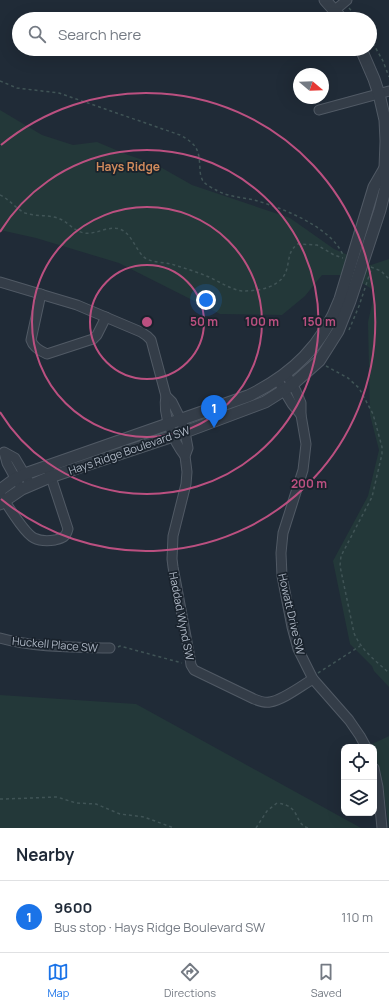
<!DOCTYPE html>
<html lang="en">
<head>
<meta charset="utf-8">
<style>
  :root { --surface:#fff; --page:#f2f2f3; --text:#1f2937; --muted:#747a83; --line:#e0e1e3; --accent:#1a73e8 }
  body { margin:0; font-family:Manrope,sans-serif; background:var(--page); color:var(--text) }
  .controls { position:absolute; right:12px; bottom:12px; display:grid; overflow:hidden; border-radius:8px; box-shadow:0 4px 16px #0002 }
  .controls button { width:36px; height:36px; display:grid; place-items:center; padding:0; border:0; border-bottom:1px solid var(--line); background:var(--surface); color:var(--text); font:20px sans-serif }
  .compass { position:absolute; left:293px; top:68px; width:36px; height:36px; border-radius:50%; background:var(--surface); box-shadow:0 4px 16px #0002; rotate:109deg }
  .you { position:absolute; left:206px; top:300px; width:14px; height:14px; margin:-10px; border:3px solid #fff; border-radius:50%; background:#1a73e8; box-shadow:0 0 0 6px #1a73e833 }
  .badge { display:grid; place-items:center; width:26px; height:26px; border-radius:50%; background:var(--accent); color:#fff; font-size:13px; font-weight:700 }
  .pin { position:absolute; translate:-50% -33px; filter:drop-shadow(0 1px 2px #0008) }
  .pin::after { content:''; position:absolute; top:21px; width:14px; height:12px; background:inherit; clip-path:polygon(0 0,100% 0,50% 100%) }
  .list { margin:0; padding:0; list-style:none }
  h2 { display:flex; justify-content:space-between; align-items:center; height:52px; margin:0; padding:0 16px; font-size:17px }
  h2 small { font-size:13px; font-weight:400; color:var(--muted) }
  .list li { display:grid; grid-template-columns:26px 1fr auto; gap:12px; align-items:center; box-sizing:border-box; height:72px; padding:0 16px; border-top:1px solid var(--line) }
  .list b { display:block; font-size:15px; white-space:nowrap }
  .list p { margin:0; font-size:13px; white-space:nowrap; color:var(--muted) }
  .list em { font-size:13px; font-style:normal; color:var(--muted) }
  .icon { flex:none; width:22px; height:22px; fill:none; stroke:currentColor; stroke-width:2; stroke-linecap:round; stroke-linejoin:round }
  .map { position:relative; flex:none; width:389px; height:828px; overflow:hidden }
  .search { position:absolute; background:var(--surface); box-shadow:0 4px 16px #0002; left:12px; right:12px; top:12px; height:44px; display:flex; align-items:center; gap:10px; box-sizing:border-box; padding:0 14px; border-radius:22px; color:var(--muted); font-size:15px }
  .sheet { height:124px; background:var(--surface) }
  nav { display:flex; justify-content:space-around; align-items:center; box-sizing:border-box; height:56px; border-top:1px solid var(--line); background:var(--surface); font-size:11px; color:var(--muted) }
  nav a { display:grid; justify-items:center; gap:2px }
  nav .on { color:var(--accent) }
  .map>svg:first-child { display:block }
  .green { fill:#233839 }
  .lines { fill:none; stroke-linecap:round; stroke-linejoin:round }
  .minor-casing { stroke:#515a65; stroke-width:11 }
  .tertiary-casing { stroke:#515a65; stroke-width:13 }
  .path { stroke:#405456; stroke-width:1.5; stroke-dasharray:3 3; stroke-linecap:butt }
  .minor { stroke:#343d48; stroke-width:9 }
  .tertiary { stroke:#343d48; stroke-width:11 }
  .ring { fill:none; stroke:#bb5080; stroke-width:2 }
  .labels { text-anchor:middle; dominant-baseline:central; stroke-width:3.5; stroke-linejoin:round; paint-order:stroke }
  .street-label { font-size:11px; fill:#aeb7c4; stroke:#19222c }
  .neighbourhood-label { font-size:12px; font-weight:bold; fill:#d18b5c; stroke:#19222c }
  .centre { fill:#bb5080; stroke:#19222c; stroke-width:2 }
  .ring-label { font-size:12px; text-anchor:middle; font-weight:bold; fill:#bb5080; stroke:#19222c; stroke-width:3.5; stroke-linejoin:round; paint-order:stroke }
</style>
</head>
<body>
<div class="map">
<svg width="389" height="828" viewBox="0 0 389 828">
  <rect width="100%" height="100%" fill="#202b37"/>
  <g class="green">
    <path d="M0,110l42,25 31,10 24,-3 31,13 27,9 37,21 98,33 44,31 37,16 18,-6v428l-15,-16 -2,-5 -22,-22 -17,-83 35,-65 11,-46 -9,-35 -2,-93 7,-31 -26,-16h-27l-17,21 -23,19 -62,-1 -101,-51 -83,-25 -36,-8z"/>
    <path d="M0,695l136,9 225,124h-361z"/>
    <path d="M389,736v92l-8,-54 -9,-30z"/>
  </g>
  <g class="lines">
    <g class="minor-casing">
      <g id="minor">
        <path d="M335,10l12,-10"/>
        <path d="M319,110l70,-19"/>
        <path d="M0,282l77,23 64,27 6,4 4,4 15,56 6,6 9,18 4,12 3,16 -3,8 2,16 -1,12 -13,52 -1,23 1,8 17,91 1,7 3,5 60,29c5,2 11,4 16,3 13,-2 31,-16 43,-23"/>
        <path d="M41,294l-10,46c2,7 9,11 16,14l46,-15 4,-4 9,-18"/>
        <path d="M286,374l10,17 5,12v12l5,29 -3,26 -20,63 -2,20 1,23 10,51 6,22 15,30 36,41 11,16 6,11"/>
        <path d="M277,379l15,25 9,11"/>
        <path d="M166,396c-4,19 8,46 19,60"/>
        <path d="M18,483l-11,-20 -3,-11 11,6 16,27"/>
        <path d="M0,494c7,10 24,39 34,44 6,3 15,3 21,2 8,-2 11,-3 13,-11l-19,-58"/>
        <path d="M0,638c36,10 73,9 110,10"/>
        <path d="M374,768l4,19 4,41"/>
      </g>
    </g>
    <g class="tertiary-casing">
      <g id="tertiary">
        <path d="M325,0l17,19"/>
        <path d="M0,490l15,-11 10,-5 223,-78c44,-21 75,-51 92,-97l34,-112 11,-19"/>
        <path d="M0,504l22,-15 28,-12 135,-45 80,-30 27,-17 27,-24 19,-30 12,-30 30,-91 6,-24 -1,-18 1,-27 -1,-21 -6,-26 -5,-15 -13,-30"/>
      </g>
    </g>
    <g class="path">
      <path d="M349,8l9,11"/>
      <path d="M370,38l13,23 6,16"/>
      <path d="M0,81l17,7 42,5 121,42c18,10 19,15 20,34 0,4 1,9 3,12 3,4 9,7 13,9 12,7 25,7 38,10 29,8 77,27 89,55"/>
      <path d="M0,195c9,4 15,13 25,18 11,4 24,1 35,6 9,4 14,12 24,14 13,2 26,-9 38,-3 11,6 14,21 23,28 8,5 18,4 26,6 13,4 26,8 38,13 11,5 21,12 33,14 9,0 19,-1 27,-4 28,-11 12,-32 29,-43l19,1 17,10 9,3"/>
      <path d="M371,267l10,4 8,8"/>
      <path d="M349,330l10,-24 13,-39"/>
      <path d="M326,366l22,12 11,10 14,26 9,33v7l-10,43 -31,59 -1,10 14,67c7,17 22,28 35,40"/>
      <path d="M118,647l2,-1 62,17"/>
      <path d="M318,673l42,-27"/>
      <path d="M0,799h5l52,-2 19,6 20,1 24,10 24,3 30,11"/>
      <path d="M256,828l11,-17 10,-8c25,3 16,20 31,25"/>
    </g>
    <use href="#minor" class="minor"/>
    <use href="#tertiary" class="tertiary"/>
  </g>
  <g class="ring">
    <circle cx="147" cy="322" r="57"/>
    <circle cx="147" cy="322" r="115"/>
    <path d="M0 232A172 172 0 1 1 0 412"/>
    <path d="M1 145A229 229 0 1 1 1 499"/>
  </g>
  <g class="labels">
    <g class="street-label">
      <text transform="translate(129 450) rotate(-19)">Hays Ridge Boulevard SW</text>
      <text transform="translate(292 614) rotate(77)">Howatt Drive SW</text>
      <text transform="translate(182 616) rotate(79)">Haddad Wynd SW</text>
      <text transform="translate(55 644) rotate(5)">Huckell Place SW</text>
    </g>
    <g class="neighbourhood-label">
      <text x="128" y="166">Hays Ridge</text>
    </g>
  </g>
  <circle cx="147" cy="322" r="6" class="centre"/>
  <g class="ring-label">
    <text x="204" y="326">50 m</text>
    <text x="262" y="326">100 m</text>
    <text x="319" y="326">150 m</text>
    <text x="309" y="488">200 m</text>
  </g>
</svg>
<div class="controls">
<button><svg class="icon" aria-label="locate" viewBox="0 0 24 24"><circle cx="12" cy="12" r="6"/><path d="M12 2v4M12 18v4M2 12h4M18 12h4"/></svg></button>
<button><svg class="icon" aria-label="layers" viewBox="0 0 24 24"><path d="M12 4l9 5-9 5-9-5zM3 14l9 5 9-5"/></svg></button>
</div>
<svg class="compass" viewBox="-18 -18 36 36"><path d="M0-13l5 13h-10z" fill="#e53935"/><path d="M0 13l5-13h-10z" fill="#747a83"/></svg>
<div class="you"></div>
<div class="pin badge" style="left:214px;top:428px">1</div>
<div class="search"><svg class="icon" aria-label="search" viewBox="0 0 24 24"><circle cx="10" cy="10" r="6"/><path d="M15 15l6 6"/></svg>Search here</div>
</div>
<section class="sheet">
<h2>Nearby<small></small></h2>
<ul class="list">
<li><span class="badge">1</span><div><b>9600</b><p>Bus stop · Hays Ridge Boulevard SW</p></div><em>110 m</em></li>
</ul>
</section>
<nav>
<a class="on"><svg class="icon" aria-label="map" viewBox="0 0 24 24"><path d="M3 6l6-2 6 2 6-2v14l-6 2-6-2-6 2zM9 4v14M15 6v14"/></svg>Map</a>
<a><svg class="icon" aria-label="directions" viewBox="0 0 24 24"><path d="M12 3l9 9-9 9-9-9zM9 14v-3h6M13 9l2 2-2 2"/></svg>Directions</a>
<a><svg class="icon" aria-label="saved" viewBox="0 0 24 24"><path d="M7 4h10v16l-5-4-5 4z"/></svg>Saved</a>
</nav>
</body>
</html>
